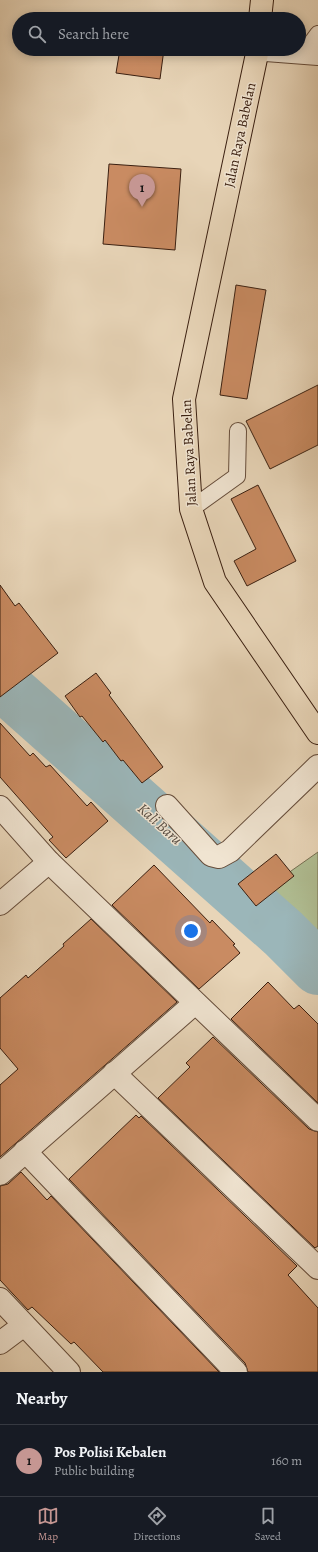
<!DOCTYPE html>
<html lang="en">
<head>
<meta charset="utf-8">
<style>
  :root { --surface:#171b24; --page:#242831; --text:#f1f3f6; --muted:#9ea1a6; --line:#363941; --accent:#c59692 }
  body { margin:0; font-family:Alegreya,serif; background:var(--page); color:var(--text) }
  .you { position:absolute; left:191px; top:931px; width:14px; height:14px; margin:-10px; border:3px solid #fff; border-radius:50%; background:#1a73e8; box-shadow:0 0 0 6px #1a73e833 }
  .badge { display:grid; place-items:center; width:26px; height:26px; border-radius:50%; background:var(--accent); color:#111; font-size:13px; font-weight:700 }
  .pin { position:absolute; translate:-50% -33px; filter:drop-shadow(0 1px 2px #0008) }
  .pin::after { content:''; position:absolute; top:21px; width:14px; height:12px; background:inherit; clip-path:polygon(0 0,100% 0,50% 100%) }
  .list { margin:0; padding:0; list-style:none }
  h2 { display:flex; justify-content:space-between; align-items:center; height:52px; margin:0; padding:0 16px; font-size:17px }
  h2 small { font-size:13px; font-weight:400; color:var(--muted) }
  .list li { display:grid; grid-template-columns:26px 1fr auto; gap:12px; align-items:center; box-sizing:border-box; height:72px; padding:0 16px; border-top:1px solid var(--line) }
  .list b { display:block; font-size:15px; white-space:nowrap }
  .list p { margin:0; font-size:13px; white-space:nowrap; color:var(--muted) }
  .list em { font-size:13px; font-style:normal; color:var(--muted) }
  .icon { flex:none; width:22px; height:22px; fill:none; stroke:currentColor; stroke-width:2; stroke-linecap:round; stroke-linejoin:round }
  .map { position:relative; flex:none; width:318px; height:1372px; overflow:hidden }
  .search { position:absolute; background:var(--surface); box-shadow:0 2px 10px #0003; left:12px; right:12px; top:12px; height:44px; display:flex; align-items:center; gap:10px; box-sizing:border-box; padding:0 14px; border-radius:22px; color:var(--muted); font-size:15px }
  .sheet { height:124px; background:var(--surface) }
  nav { display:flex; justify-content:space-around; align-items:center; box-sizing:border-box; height:56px; border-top:1px solid var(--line); background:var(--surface); font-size:11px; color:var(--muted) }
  nav a { display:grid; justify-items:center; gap:2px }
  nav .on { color:var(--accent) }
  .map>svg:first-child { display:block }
  .green { fill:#b0be93; stroke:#766f52 }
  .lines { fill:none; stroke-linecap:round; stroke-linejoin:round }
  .river { stroke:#9bb6b9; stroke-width:54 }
  .building { fill:#c98b62; stroke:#3b2011 }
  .service-casing { stroke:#664d3b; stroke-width:18 }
  .minor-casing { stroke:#664d3b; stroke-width:24 }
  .primary-casing { stroke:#3b2011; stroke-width:24 }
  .service { stroke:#f0e4d1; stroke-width:16 }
  .minor { stroke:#f0e4d1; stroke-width:22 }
  .primary { stroke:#e8d5b8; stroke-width:22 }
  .labels { text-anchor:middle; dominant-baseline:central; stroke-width:3; stroke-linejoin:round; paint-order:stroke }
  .street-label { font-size:14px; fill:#3b2011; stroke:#f0e4d1 }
  .water-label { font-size:15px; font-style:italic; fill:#584d43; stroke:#f0e4d1 }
</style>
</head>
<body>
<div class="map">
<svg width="318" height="1372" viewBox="0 0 318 1372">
  <rect width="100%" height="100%" fill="#e8d5b8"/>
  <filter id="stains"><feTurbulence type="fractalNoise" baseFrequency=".005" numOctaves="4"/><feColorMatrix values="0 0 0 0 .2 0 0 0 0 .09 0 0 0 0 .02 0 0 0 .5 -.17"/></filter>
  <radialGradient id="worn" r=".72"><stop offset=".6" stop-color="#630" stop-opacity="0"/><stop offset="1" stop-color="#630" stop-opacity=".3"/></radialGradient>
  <path class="green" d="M318,852v92l-54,-54z"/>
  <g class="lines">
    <path class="river" d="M0,682l283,251 35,35"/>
  </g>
  <g class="building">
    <path d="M120,49h44l-4,30 -44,-6z"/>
    <path d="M109,164l72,5 -6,81 -72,-6z"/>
    <path d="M236,285l30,5 -19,109 -27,-4z"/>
    <path d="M318,385v60l-48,24 -24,-48z"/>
    <path d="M258,485l38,76 -49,25 -13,-25 22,-12 -25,-50z"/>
    <path d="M0,585l15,21 4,-3 39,50 -58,44z"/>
    <path d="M96,673l15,20 -2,2 54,72 -21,16 -19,-23 -2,1 -16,-21 -2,2 -21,-26 -2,1 -15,-21z"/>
    <path d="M0,723l30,33 3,-3 13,14 4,-2 37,41 4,-4 17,19 -42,37 -17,-18 4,-3 -53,-60z"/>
    <path d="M276,854l18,22 -38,30 -18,-22z"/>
    <path d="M154,865l56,58 2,-3 23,24 -2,1 7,8 -41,36 -87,-84z"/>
    <path d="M91,919l86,83 -177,155v-72l18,-16 -18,-21v-50l26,-23 2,3 36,-32 -1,-2z"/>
    <path d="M268,982l26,27 5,-4 19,19v79l-87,-84z"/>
    <path d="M213,1037l96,92 9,3v114l-3,2 -157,-150 32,-31 -4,-4z"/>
    <path d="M136,1115l3,3 2,-2 156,150 -9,9 30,33v64h-70l-3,-9 -176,-184z"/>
    <path d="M21,1172l26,28 4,-4 168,176h-116l-29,-30 -3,2 -39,-37 -4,3 -28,-30v-94l8,-2z"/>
  </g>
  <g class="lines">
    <g class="service-casing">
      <g id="service">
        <path d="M304,53l14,-19"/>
        <path d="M191,509l46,-33 1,-45"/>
      </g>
    </g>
    <g class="minor-casing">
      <g id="minor">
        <path d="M258,52l8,-2 52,4"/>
        <path d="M167,806l44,49 8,2 11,-6 88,-85"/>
        <path d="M0,807l49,55 269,258"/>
        <path d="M0,904l49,-42"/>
        <path d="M114,1073l204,195"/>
        <path d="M25,1151l211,221"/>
        <path d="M0,1174l195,-171"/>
        <path d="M0,1299l69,73"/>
        <path d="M0,1343l24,-18"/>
      </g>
    </g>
    <g class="primary-casing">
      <g id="primary">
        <path d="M260,19l2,-19"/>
        <path d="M258,49l-74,350 7,110 24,73 103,151"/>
      </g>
    </g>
    <use href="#service" class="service"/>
    <use href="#minor" class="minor"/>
    <use href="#primary" class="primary"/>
  </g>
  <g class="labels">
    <g class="street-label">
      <text transform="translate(240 135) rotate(-78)">Jalan Raya Babelan</text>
      <text transform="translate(189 453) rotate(-93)">Jalan Raya Babelan</text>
    </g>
    <g class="water-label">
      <text transform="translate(160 824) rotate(42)">Kali Baru</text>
    </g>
  </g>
  <rect width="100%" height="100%" filter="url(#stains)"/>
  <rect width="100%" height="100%" fill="url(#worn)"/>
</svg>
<div class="you"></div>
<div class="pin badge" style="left:142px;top:207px">1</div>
<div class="search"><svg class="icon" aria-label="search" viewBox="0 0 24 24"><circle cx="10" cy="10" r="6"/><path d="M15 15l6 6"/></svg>Search here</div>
</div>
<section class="sheet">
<h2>Nearby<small></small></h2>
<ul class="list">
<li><span class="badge">1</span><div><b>Pos Polisi Kebalen</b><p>Public building</p></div><em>160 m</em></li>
</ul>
</section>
<nav>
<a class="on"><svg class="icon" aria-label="map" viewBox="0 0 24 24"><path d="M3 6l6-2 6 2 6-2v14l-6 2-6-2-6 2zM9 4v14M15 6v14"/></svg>Map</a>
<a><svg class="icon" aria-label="directions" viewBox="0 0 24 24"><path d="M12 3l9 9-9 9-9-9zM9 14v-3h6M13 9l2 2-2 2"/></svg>Directions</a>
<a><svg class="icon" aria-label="saved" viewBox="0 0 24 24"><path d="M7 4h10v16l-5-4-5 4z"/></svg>Saved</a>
</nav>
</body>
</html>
